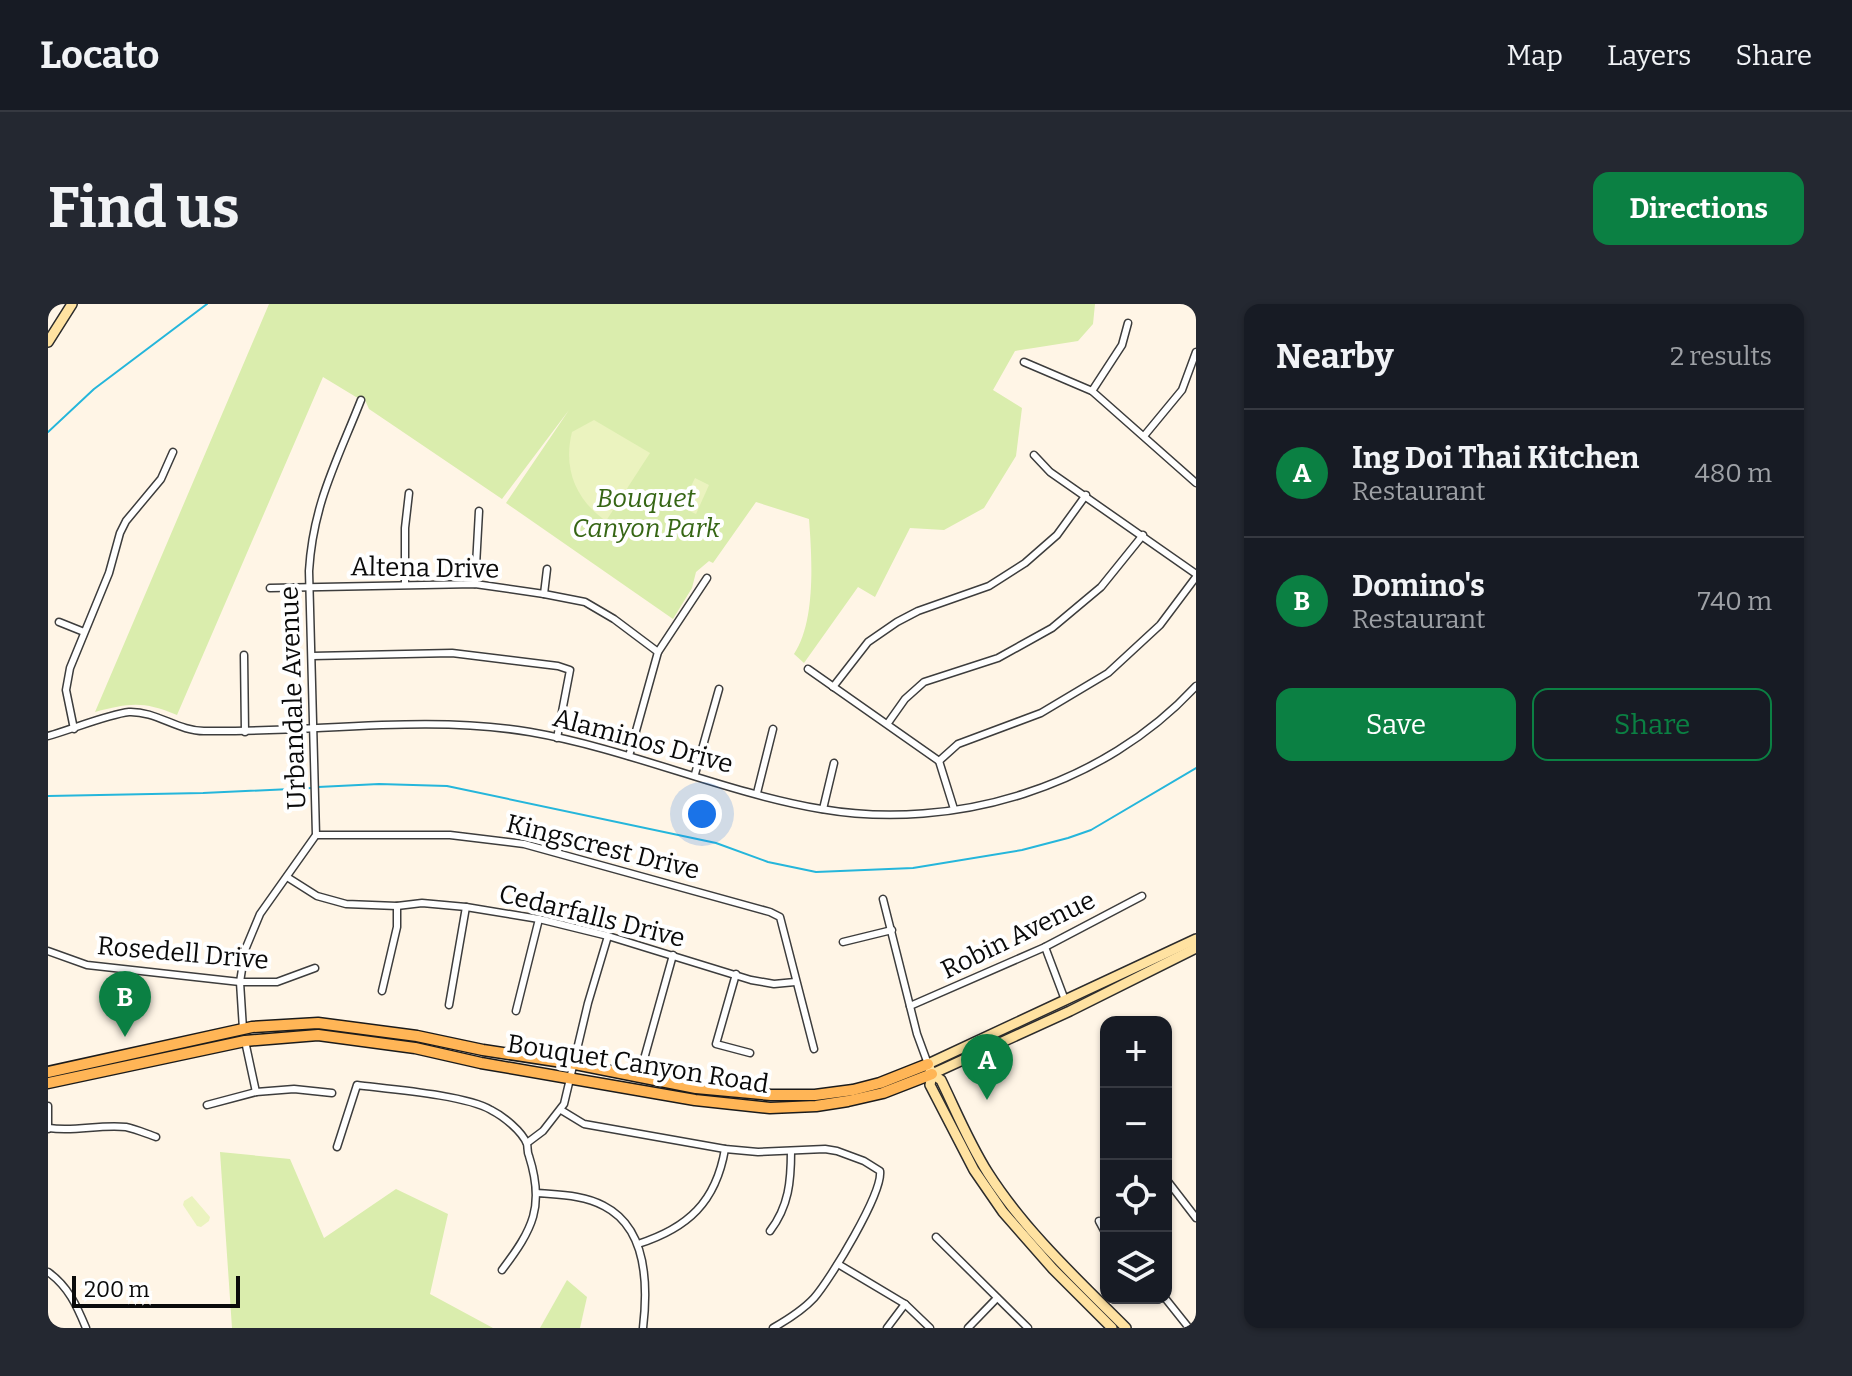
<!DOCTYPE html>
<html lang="en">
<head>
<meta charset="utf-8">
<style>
  :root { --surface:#171b24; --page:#242831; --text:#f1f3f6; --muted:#9ea1a6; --line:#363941; --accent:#0b8043 }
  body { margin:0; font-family:Bitter,serif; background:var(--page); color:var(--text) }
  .controls { position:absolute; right:24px; bottom:24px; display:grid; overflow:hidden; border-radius:16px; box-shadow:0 2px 6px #0004 }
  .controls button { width:72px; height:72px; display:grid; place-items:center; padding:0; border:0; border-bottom:2px solid var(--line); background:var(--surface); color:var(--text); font:40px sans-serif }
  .scale { position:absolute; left:24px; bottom:20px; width:168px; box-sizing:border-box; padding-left:8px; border:4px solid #0a0a0a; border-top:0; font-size:22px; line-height:28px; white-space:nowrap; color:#0a0a0a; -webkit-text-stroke:6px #fff; paint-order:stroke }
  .you { position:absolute; left:654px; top:510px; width:28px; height:28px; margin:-20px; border:6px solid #fff; border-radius:50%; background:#1a73e8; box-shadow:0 0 0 12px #1a73e833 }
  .badge { display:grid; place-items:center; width:52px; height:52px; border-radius:50%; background:var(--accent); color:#fff; font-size:26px; font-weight:700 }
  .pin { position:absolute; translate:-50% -66px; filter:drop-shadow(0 2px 4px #0008) }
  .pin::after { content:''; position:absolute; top:42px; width:28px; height:24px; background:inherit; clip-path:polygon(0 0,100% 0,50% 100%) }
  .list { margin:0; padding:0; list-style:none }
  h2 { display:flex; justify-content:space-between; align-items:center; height:104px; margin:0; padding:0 32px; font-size:34px }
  h2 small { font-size:26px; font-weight:400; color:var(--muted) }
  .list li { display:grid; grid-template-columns:52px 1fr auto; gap:24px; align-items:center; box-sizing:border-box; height:128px; padding:0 32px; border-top:2px solid var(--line) }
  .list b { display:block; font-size:30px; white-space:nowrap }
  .list p { margin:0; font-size:26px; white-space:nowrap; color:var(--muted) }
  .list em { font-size:26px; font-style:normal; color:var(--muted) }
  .actions { display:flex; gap:16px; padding:24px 32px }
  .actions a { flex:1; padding:18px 0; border:2px solid var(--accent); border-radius:16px; text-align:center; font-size:28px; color:var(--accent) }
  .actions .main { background:var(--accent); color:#fff }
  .icon { flex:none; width:44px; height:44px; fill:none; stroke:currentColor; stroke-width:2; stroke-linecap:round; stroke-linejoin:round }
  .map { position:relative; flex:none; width:1148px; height:1024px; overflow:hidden; border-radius:16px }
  header { display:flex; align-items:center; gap:48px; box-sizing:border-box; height:112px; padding:0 40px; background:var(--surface); border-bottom:2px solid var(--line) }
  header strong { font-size:38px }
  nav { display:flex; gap:44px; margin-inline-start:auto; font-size:28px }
  .intro { display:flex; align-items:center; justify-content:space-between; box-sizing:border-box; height:192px; padding:0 48px }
  h1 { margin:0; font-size:56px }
  .button { padding:20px 36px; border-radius:16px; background:var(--accent); color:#fff; font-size:28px; font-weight:700 }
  main { display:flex; gap:48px; padding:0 48px }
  aside { flex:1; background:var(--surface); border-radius:16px; box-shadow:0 2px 6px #0004 }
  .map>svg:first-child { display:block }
  .green { fill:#daedad }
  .pitch { fill:#ebf3bf }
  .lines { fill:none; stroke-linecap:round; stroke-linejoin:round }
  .stream { stroke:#25b6db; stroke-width:2 }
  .minor-casing { stroke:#3d3d3d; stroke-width:9 }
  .secondary-casing { stroke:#2c2c2c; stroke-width:12 }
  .primary-casing { stroke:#1b1b1b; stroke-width:13 }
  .minor { stroke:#fff; stroke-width:6 }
  .secondary { stroke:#ffe2a1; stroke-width:9 }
  .primary { stroke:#ffb556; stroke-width:10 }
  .labels { text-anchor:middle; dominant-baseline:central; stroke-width:8; stroke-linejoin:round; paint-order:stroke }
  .park-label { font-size:26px; font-style:italic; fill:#366615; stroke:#fff }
  .street-label { font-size:26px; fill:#0a0a0a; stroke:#fff }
</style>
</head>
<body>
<header>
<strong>Locato</strong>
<nav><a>Map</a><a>Layers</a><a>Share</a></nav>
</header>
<div class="intro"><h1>Find us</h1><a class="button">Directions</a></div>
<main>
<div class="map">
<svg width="1148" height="1024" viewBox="0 0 1148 1024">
  <rect width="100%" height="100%" fill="#fff5e6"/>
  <g class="green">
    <path d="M221,0h826l-2,20 -15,17 -63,10 -22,39 29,18 -6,48 -32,52 -40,22 -34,-2 -35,69 -17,-10 -54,76 -10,-9c22,-33 18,-96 15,-135l-53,-17 -43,61 -4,-2 -13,11 -4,16 -19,31 -167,-116 63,-93 -67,89 -133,-90 -4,-9 -9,-3 -33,-20 -146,338c-34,-14 -47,-12 -82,-3z"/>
    <path d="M172,848l70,7 34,79 72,-49 52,25 -18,80 63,34h-261z"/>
    <path d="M519,976l20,17 -7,31h-40z"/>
  </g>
  <g class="pitch">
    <path d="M546,116l56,33 -44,68c-31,-22 -43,-53 -34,-89z"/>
    <path d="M647,174l14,7 -13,29 -15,-7z"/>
    <path d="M144,892l18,21 -1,4 -8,6 -4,-1 -14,-21 1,-4z"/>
  </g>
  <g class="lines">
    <g class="stream">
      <path d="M0,128l46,-43 113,-85"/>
      <path d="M270,483l61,-3 68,2 269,57 52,19 48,10 97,-4 109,-18 46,-12 23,-8 105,-62"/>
      <path d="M0,492l155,-3 109,-5"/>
    </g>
    <g class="minor-casing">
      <g id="minor">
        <path d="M976,58l68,29 104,92"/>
        <path d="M1044,87l30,-46 6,-22"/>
        <path d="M1096,132l38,-46 14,-38"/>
        <path d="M986,151l16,17 146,102"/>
        <path d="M357,280v-56l4,-35"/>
        <path d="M427,280l4,-73"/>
        <path d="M222,284l205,-4 69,10 41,8 29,17 44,33"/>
        <path d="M496,290l3,-25"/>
        <path d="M11,318l25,10"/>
        <path d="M196,351l1,77"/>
        <path d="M264,352l140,-3 106,13 12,4 -13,68"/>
        <path d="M760,365l131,92 15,48"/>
        <path d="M785,383l35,-45 29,-20 21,-11 71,-25 36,-23 32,-28 29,-40"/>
        <path d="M840,419l17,-24 19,-17 74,-24 54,-30 49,-41 42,-52"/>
        <path d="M26,425l-8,-39 4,-22 39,-95 11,-40 6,-12 35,-42 12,-27"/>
        <path d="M0,432c22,-6 61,-22 81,-24 27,-1 49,19 75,19 109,2 218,-17 326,1 99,17 192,60 291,77 134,23 283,-23 375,-123"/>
        <path d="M581,452l29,-104 49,-74"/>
        <path d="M891,457l19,-17 83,-31 67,-40 52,-48 36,-48"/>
        <path d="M647,470l24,-85"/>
        <path d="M709,489l16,-64"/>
        <path d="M775,505l11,-46"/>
        <path d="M268,531h134l74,9 246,68 10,5 34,132"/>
        <path d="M239,573l30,19 29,8 51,2 25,-3 44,4 73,12 69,17 143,44 23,4 21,-2"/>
        <path d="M835,595l34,135 11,30"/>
        <path d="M795,638l49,-12"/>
        <path d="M997,643l20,53"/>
        <path d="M0,647l39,14 153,17h37l38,-14"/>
        <path d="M688,670l-20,70 34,9"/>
        <path d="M334,687l15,-64v-21"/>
        <path d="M401,701l17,-98"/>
        <path d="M862,702l135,-59 97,-51"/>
        <path d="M468,707l23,-92"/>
        <path d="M195,725l-3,-47 5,-32 15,-36 56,-79 -7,-264c4,-67 28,-110 52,-171"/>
        <path d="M197,737l11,51"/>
        <path d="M596,755l29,-104"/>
        <path d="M159,801l49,-13 38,-3 38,4"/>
        <path d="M0,802v23"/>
        <path d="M513,806l23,14 141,25 33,3 67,-3 12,2 27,10 16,10c3,22 -50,109 -66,127 -11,12 -27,22 -41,30"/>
        <path d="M1,824c26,4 51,-4 77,-1 10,2 21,7 30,10"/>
        <path d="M479,839l16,-12 21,-27 24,-101 20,-67"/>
        <path d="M289,843l20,-62c32,4 109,10 134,25 12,6 31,21 36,34 1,4 0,8 2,12 16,50 4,73 -27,114"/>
        <path d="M1118,875l30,39"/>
        <path d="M489,889c23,2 47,2 67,13 43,22 44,80 39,122"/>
        <path d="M1051,917l7,13"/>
        <path d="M722,927c19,-25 21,-50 21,-80"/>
        <path d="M888,933l92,91"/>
        <path d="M590,940c50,-16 78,-42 87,-95"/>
        <path d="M790,960l67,40 25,24"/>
        <path d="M0,968c20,14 29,34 38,56"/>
        <path d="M1117,994l24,30"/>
        <path d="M839,1024l18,-24"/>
        <path d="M920,1024l29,-30"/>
      </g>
    </g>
    <g class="secondary-casing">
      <g id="secondary">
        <path d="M0,38l24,-38"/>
        <path d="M884,770l9,6c15,31 28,63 47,93 37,58 89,106 138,155"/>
        <path d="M884,770l138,-63 126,-63"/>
        <path d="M1064,1024l-59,-59 -50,-57 -29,-42 -44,-85 2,-11 -4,-10 268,-125"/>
      </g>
    </g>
    <g class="primary-casing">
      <g id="primary">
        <path d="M0,768l204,-45 66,-4 99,13 66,14 92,14 121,24 75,7h44l38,-5 27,-7 48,-19"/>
        <path d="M0,779l197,-42 73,-6 97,13 66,15 214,37 75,8 46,-2 32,-5 35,-8 49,-19"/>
      </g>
    </g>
    <use href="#minor" class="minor"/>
    <use href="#secondary" class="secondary"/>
    <use href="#primary" class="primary"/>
  </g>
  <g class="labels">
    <g class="park-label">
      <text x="598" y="194">Bouquet<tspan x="598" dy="30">Canyon Park</tspan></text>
    </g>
    <g class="street-label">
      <text transform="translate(377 264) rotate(1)">Altena Drive</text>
      <text transform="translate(245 394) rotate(-92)">Urbandale Avenue</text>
      <text transform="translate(595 437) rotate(15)">Alaminos Drive</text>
      <text transform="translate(555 543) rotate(14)">Kingscrest Drive</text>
      <text transform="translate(544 612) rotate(14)">Cedarfalls Drive</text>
      <text transform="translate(970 631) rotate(-26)">Robin Avenue</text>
      <text transform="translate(135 649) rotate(5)">Rosedell Drive</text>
      <text transform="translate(590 760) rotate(9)">Bouquet Canyon Road</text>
    </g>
  </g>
</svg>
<div class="controls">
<button>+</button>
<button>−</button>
<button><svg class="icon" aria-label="locate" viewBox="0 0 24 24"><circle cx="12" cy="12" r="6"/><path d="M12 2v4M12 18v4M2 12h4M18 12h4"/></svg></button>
<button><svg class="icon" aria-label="layers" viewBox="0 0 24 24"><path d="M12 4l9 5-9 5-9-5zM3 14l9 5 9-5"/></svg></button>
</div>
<div class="scale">200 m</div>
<div class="you"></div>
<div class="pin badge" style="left:939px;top:796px">A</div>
<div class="pin badge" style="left:77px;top:733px">B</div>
</div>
<aside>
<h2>Nearby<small>2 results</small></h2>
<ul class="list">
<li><span class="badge">A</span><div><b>Ing Doi Thai Kitchen</b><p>Restaurant</p></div><em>480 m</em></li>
<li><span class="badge">B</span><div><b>Domino's</b><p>Restaurant</p></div><em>740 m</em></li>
</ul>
<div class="actions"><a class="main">Save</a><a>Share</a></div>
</aside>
</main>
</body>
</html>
